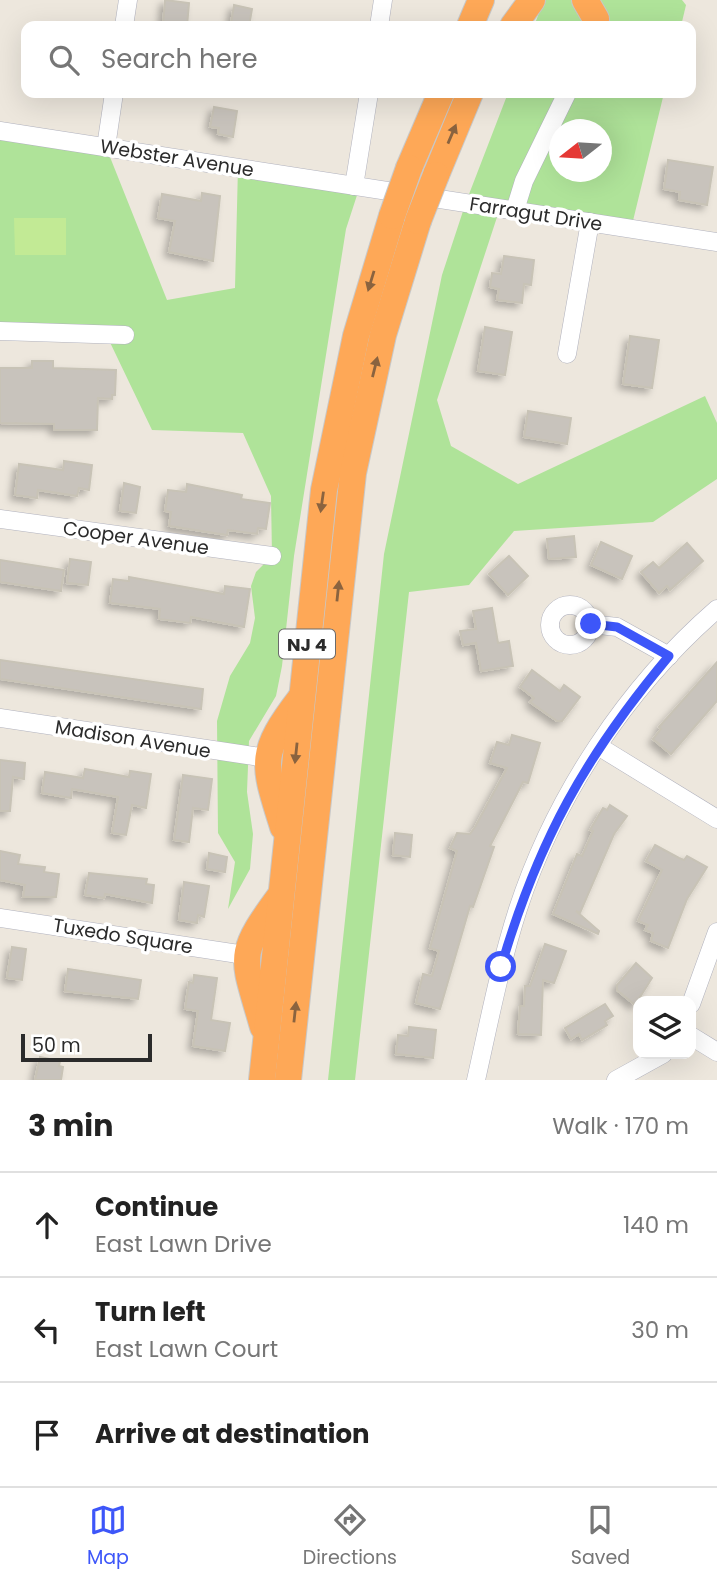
<!DOCTYPE html>
<html lang="en">
<head>
<meta charset="utf-8">
<style>
  :root { --surface:#fff; --page:#f6f6f6; --text:#222; --muted:#767676; --line:#e0e0e0; --accent:#3d56f9 }
  body { margin:0; font-family:Poppins,sans-serif; background:var(--page); color:var(--text) }
  .controls { position:absolute; right:21px; bottom:21px; display:grid; overflow:hidden; border-radius:14px; box-shadow:0 7px 28px #0002 }
  .controls button { width:63px; height:63px; display:grid; place-items:center; padding:0; border:0; border-bottom:2px solid var(--line); background:var(--surface); color:var(--text); font:35px sans-serif }
  .compass { position:absolute; left:549px; top:119px; width:63px; height:63px; border-radius:50%; background:var(--surface); box-shadow:0 7px 28px #0002; rotate:253deg }
  .scale { position:absolute; left:21px; bottom:18px; width:131px; box-sizing:border-box; padding-left:7px; border:4px solid #2b2b2b; border-top:0; font-size:19px; line-height:24px; white-space:nowrap; color:#2b2b2b; -webkit-text-stroke:5px #fff; paint-order:stroke }
  .stop { position:absolute; width:21px; height:21px; margin:-16px; border:5px solid #3d56f9; border-radius:50%; background:#fff }
  .stop.end { background:#3d56f9; border-color:#fff; box-shadow:0 2px 7px #0008 }
  .list { margin:0; padding:0; list-style:none }
  h2 { display:flex; justify-content:space-between; align-items:center; height:91px; margin:0; padding:0 28px; font-size:30px }
  h2 small { font-size:23px; font-weight:400; color:var(--muted) }
  .list li { display:grid; grid-template-columns:46px 1fr auto; gap:21px; align-items:center; box-sizing:border-box; height:105px; padding:0 28px; border-top:2px solid var(--line) }
  .list b { display:block; font-size:26px; white-space:nowrap }
  .list p { margin:0; font-size:23px; white-space:nowrap; color:var(--muted) }
  .list em { font-size:23px; font-style:normal; color:var(--muted) }
  .icon { flex:none; width:38px; height:38px; fill:none; stroke:currentColor; stroke-width:2; stroke-linecap:round; stroke-linejoin:round }
  .map { position:relative; flex:none; width:717px; height:1080px; overflow:hidden }
  .search { position:absolute; background:var(--surface); box-shadow:0 7px 28px #0002; left:21px; right:21px; top:21px; height:77px; display:flex; align-items:center; gap:18px; box-sizing:border-box; padding:0 24px; border-radius:14px; color:var(--muted); font-size:26px }
  .sheet { height:406px; background:var(--surface) }
  nav { display:flex; justify-content:space-around; align-items:center; box-sizing:border-box; height:98px; border-top:2px solid var(--line); background:var(--surface); font-size:19px; color:var(--muted) }
  nav a { display:grid; justify-items:center; gap:4px }
  nav .on { color:var(--accent) }
  .map>svg:first-child { display:block }
  .green { fill:#afe399; fill-rule:evenodd }
  .pitch { fill:#c2ea95 }
  .building { fill:#c8c3bc; stroke:#c8c3b6; stroke-width:2; filter:url(#shadow) }
  .lines { fill:none; stroke-linecap:round; stroke-linejoin:round }
  .minor-casing { stroke:#b1b2be; stroke-width:19 }
  .highway-casing { stroke:#c8c8c8; stroke-width:28 }
  .minor { stroke:#fff; stroke-width:18 }
  .highway { stroke:#fea857; stroke-width:26 }
  .highway-bridge-casing { stroke:#c8c8c8; stroke-width:28; stroke-linecap:butt }
  .highway-bridge { stroke:#fea857; stroke-width:26 }
  .oneway { fill:#8a633f }
  .route { stroke:#3d56f9; stroke-width:9 }
  .labels { text-anchor:middle; dominant-baseline:central; stroke-width:7; stroke-linejoin:round; paint-order:stroke }
  .shield { fill:#fff; stroke:#6b6b6b; stroke-width:2 }
  .shield-label { font-size:18px; font-weight:bold; fill:#2b2b2b }
  .street-label { font-size:19px; fill:#2b2b2b; stroke:#fff }
</style>
</head>
<body>
<div class="map">
<svg width="717" height="1080" viewBox="0 0 717 1080">
  <defs>
    <filter id="shadow"><feDropShadow dx="-4.5" dy="4.5" stdDeviation="3.5" flood-color="#0004"/></filter>
  </defs>
  <rect width="100%" height="100%" fill="#ede7dd"/>
  <g class="green">
    <path d="M544,0h138l4,5 -5,21h-147z"/>
    <path d="M508,93h156l-33,136 -131,-21 -63,192 14,46 67,38 187,-88 12,27v56l-64,43 -139,9 -45,54 -60,7 -54,488h-27l56,-526 58,-279 24,-73zM560,130h42v42h-42z"/>
    <path d="M0,131l106,16 61,153 68,-12 3,-121 122,19 -14,43 -52,327 -12,110 -6,30 -27,45 -2,51 6,42 -3,35 -22,40 7,-47 -17,-29 -1,-112 13,-45 20,-33 5,-25 -4,-32 5,-14 16,-16 -1,-60 -28,-63 -91,-3 -46,-96 -106,-3z"/>
  </g>
  <path class="pitch" d="M14,218h52v37h-51z"/>
  <g class="building">
    <path d="M165,0l24,3 -2,23 -24,-2z"/>
    <path d="M234,5l18,4 -3,17 -18,-3z"/>
    <path d="M214,107l23,4 -4,26 -15,-3 1,-6 -9,-1z"/>
    <path d="M668,160l45,7 -6,38 -28,-5 1,-8 -16,-3z"/>
    <path d="M202,193l18,3 -7,65 -44,-9 6,-31 -17,-3 4,-24 39,7z"/>
    <path d="M504,256l30,4 -3,25 -7,-1 -2,19 -25,-3 2,-11 -9,-2 2,-14 9,1z"/>
    <path d="M485,327l27,5 -7,43 -27,-4z"/>
    <path d="M630,336l29,4 -7,48 -29,-4z"/>
    <path d="M32,361h21v7l63,2 -1,25h-3v4l-14,-1 -1,32h-43v-6l-54,-1v-55h32z"/>
    <path d="M528,411l43,7 -4,26 -43,-7z"/>
    <path d="M64,461l28,4 -3,25 -10,-2 -2,8 -39,-6 -1,8 -22,-3 4,-31 44,6z"/>
    <path d="M124,483l16,4 -4,26 -16,-2z"/>
    <path d="M187,484l55,11 -1,4 29,4 -4,26 -8,-1 -1,6 -29,-4 -1,5 -58,-9 2,-14 -6,-1 3,-21 18,2z"/>
    <path d="M574,536l2,21 -27,2 -2,-20z"/>
    <path d="M601,542l31,14 -10,23 -31,-14z"/>
    <path d="M687,543l16,18 -33,29 -3,-4 -8,7 -18,-21 12,-10 6,6z"/>
    <path d="M509,556l19,20 -20,19 -19,-21z"/>
    <path d="M70,559l21,3 -3,23 -21,-2z"/>
    <path d="M0,560l64,10 -3,21 -61,-9z"/>
    <path d="M129,577l95,17 1,-8 25,3 -6,38 -53,-10 -1,6 -31,-4 1,-10 -50,-6 3,-24 16,2z"/>
    <path d="M492,608l6,35 11,-2 4,25 -32,5 -5,-28 -13,2 -3,-14 16,-2 -3,-18z"/>
    <path d="M0,660l203,29 -2,20 -201,-30z"/>
    <path d="M717,662v39l-46,53 -18,-15 8,-10 -2,-2z"/>
    <path d="M532,670l28,21 4,-6 16,12 -18,24h-5l-27,-19 4,-4 -14,-11z"/>
    <path d="M512,735l28,8 -12,40 -5,-1 -33,64 4,1 -21,60 -3,-1 -30,103 -24,-6 7,-29 9,2 7,-25 -9,-3 27,-97 -7,-3 7,-15 13,1 5,-7 32,-59 -17,-5 7,-21 12,3z"/>
    <path d="M0,760l25,3 -1,16 -11,-2 -3,34h-10z"/>
    <path d="M85,769l44,8 1,-6 21,3 -5,34 -14,-3 -6,30 -14,-2 6,-36 -46,-8 -1,9 -29,-5 3,-21 38,6z"/>
    <path d="M183,775l29,4 -4,31 -15,-2 -4,34 -15,-2z"/>
    <path d="M610,805l17,11 -13,18 -34,79 -4,-2 23,20 -1,3 -45,-20 24,-60 5,2 11,-25 -3,-1 13,-22 4,2z"/>
    <path d="M395,833l17,2 -2,22 -17,-2z"/>
    <path d="M655,845l24,13 5,2 3,-4 20,11 -20,32 -19,49 -17,-7 2,-8 -8,-3 3,-5 -10,-4 24,-51 -16,-9z"/>
    <path d="M0,851l20,4 -2,9 27,3 -1,5 15,2 -3,23h-33l2,-12 -25,-5z"/>
    <path d="M209,853l18,4 -2,15 -18,-3z"/>
    <path d="M89,873l58,6 -1,5 8,1 -2,18 -47,-9 -1,4 -19,-3z"/>
    <path d="M184,882l25,4 -5,31 -6,-2 -1,8 -18,-3z"/>
    <path d="M545,944l21,7 -12,32 -11,-3 -2,55 -23,-1 2,-28h4l1,-20h5z"/>
    <path d="M12,947l14,2 -4,31 -15,-2z"/>
    <path d="M636,963l16,15 -17,27 -18,-15v-5z"/>
    <path d="M68,969l73,11 -3,19 -73,-8z"/>
    <path d="M194,975l23,3 -6,42 19,3 -5,28 -32,-5 5,-35 -13,-2 4,-27 4,1z"/>
    <path d="M605,1004l8,12 -8,5 2,4 -25,15 -3,-6 -8,5 -6,-11z"/>
    <path d="M409,1027l27,3 -3,28 -37,-4 2,-19 10,1z"/>
    <path d="M40,1057l20,4 -1,5 4,1 -2,13h-26z"/>
  </g>
  <g class="lines">
    <g class="minor-casing">
      <g id="minor">
        <path d="M124,26l4,-26"/>
        <path d="M379,26l4,-26"/>
        <path d="M0,131l717,111"/>
        <path d="M106,147l8,-54"/>
        <path d="M354,186l15,-93"/>
        <path d="M515,210l9,-29 43,-88"/>
        <path d="M0,331l125,4"/>
        <path d="M567,354l23,-132"/>
        <path d="M0,519l272,37"/>
        <circle cx="570" cy="625" r="20"/>
        <path d="M591,624l26,3 52,29"/>
        <path d="M0,718l267,40"/>
        <path d="M598,746l119,73"/>
        <path d="M0,918l245,37"/>
        <path d="M691,1004l26,-72"/>
        <path d="M691,1036l26,16"/>
        <path d="M476,1080c13,-58 24,-115 42,-171 37,-113 109,-222 199,-300"/>
        <path d="M616,1080l47,-26"/>
      </g>
    </g>
    <g class="highway-casing">
      <g id="highway">
        <path d="M585,0l11,19"/>
        <path d="M470,26l11,-26"/>
        <path d="M513,26l19,-26"/>
        <path d="M409,168l32,-75"/>
        <path d="M436,175l34,-82"/>
        <path d="M283,827c-20,-64 -25,-73 17,-128"/>
        <path d="M263,1027c-20,-71 -28,-70 17,-131"/>
        <path d="M262,1080l62,-590 32,-154 36,-120"/>
        <path d="M288,1080l65,-607 30,-138 35,-114"/>
      </g>
    </g>
    <use href="#minor" class="minor"/>
    <use href="#highway" class="highway"/>
    <g class="highway-bridge-casing">
      <g id="highway-bridge">
        <path d="M392,216l17,-48"/>
        <path d="M418,221l18,-46"/>
      </g>
    </g>
    <use href="#highway-bridge" class="highway-bridge"/>
  </g>
  <defs><path id="oneway-solid" d="M-6-.8H1V-3.2L6.5 0L1 3.2V.8H-6Z" transform="scale(1.75)"/></defs>
  <g class="oneway">
    <use href="#oneway-solid" transform="translate(452 134) rotate(-67)"/>
    <use href="#oneway-solid" transform="translate(371 281) rotate(107)"/>
    <use href="#oneway-solid" transform="translate(375 367) rotate(-76)"/>
    <use href="#oneway-solid" transform="translate(322 502) rotate(98)"/>
    <use href="#oneway-solid" transform="translate(338 591) rotate(-84)"/>
    <use href="#oneway-solid" transform="translate(296 753) rotate(96)"/>
    <use href="#oneway-solid" transform="translate(295 1012) rotate(-84)"/>
  </g>
  <g class="lines">
    <path class="route" d="M501,967c37,-126 84,-211 168,-311l-52,-29 -26,-3"/>
  </g>
  <g class="labels">
    <rect class="shield" x="279" y="629.5" width="56" height="29" rx="5"/>
    <g class="shield-label">
      <text x="307" y="644">NJ 4</text>
    </g>
    <g class="street-label">
      <text transform="translate(177 158) rotate(9)">Webster Avenue</text>
      <text transform="translate(536 214) rotate(9)">Farragut Drive</text>
      <text transform="translate(136 538) rotate(8)">Cooper Avenue</text>
      <text transform="translate(133 739) rotate(9)">Madison Avenue</text>
      <text transform="translate(123 936) rotate(9)">Tuxedo Square</text>
    </g>
  </g>
</svg>
<div class="controls">
<button><svg class="icon" aria-label="layers" viewBox="0 0 24 24"><path d="M12 4l9 5-9 5-9-5zM3 14l9 5 9-5"/></svg></button>
</div>
<svg class="compass" viewBox="-18 -18 36 36"><path d="M0-13l5 13h-10z" fill="#e53935"/><path d="M0 13l5-13h-10z" fill="#767676"/></svg>
<div class="scale">50 m</div>
<div class="stop" style="left:501px;top:967px"></div>
<div class="stop end" style="left:591px;top:624px"></div>
<div class="search"><svg class="icon" aria-label="search" viewBox="0 0 24 24"><circle cx="10" cy="10" r="6"/><path d="M15 15l6 6"/></svg>Search here</div>
</div>
<section class="sheet">
<h2>3 min<small>Walk · 170 m</small></h2>
<ul class="list">
<li><svg class="icon" aria-label="ahead" viewBox="0 0 24 24"><path d="M12 20V5M6 11l6-6 6 6"/></svg><div><b>Continue</b><p>East Lawn Drive</p></div><em>140 m</em></li>
<li><svg class="icon" aria-label="left" viewBox="0 0 24 24"><path d="M17 20v-9H6M10 6l-5 5 5 5"/></svg><div><b>Turn left</b><p>East Lawn Court</p></div><em>30 m</em></li>
<li><svg class="icon" aria-label="arrive" viewBox="0 0 24 24"><path d="M6 21V4h12l-3 4 3 4H6"/></svg><div><b>Arrive at destination</b></div></li>
</ul>
</section>
<nav>
<a class="on"><svg class="icon" aria-label="map" viewBox="0 0 24 24"><path d="M3 6l6-2 6 2 6-2v14l-6 2-6-2-6 2zM9 4v14M15 6v14"/></svg>Map</a>
<a><svg class="icon" aria-label="directions" viewBox="0 0 24 24"><path d="M12 3l9 9-9 9-9-9zM9 14v-3h6M13 9l2 2-2 2"/></svg>Directions</a>
<a><svg class="icon" aria-label="saved" viewBox="0 0 24 24"><path d="M7 4h10v16l-5-4-5 4z"/></svg>Saved</a>
</nav>
</body>
</html>
